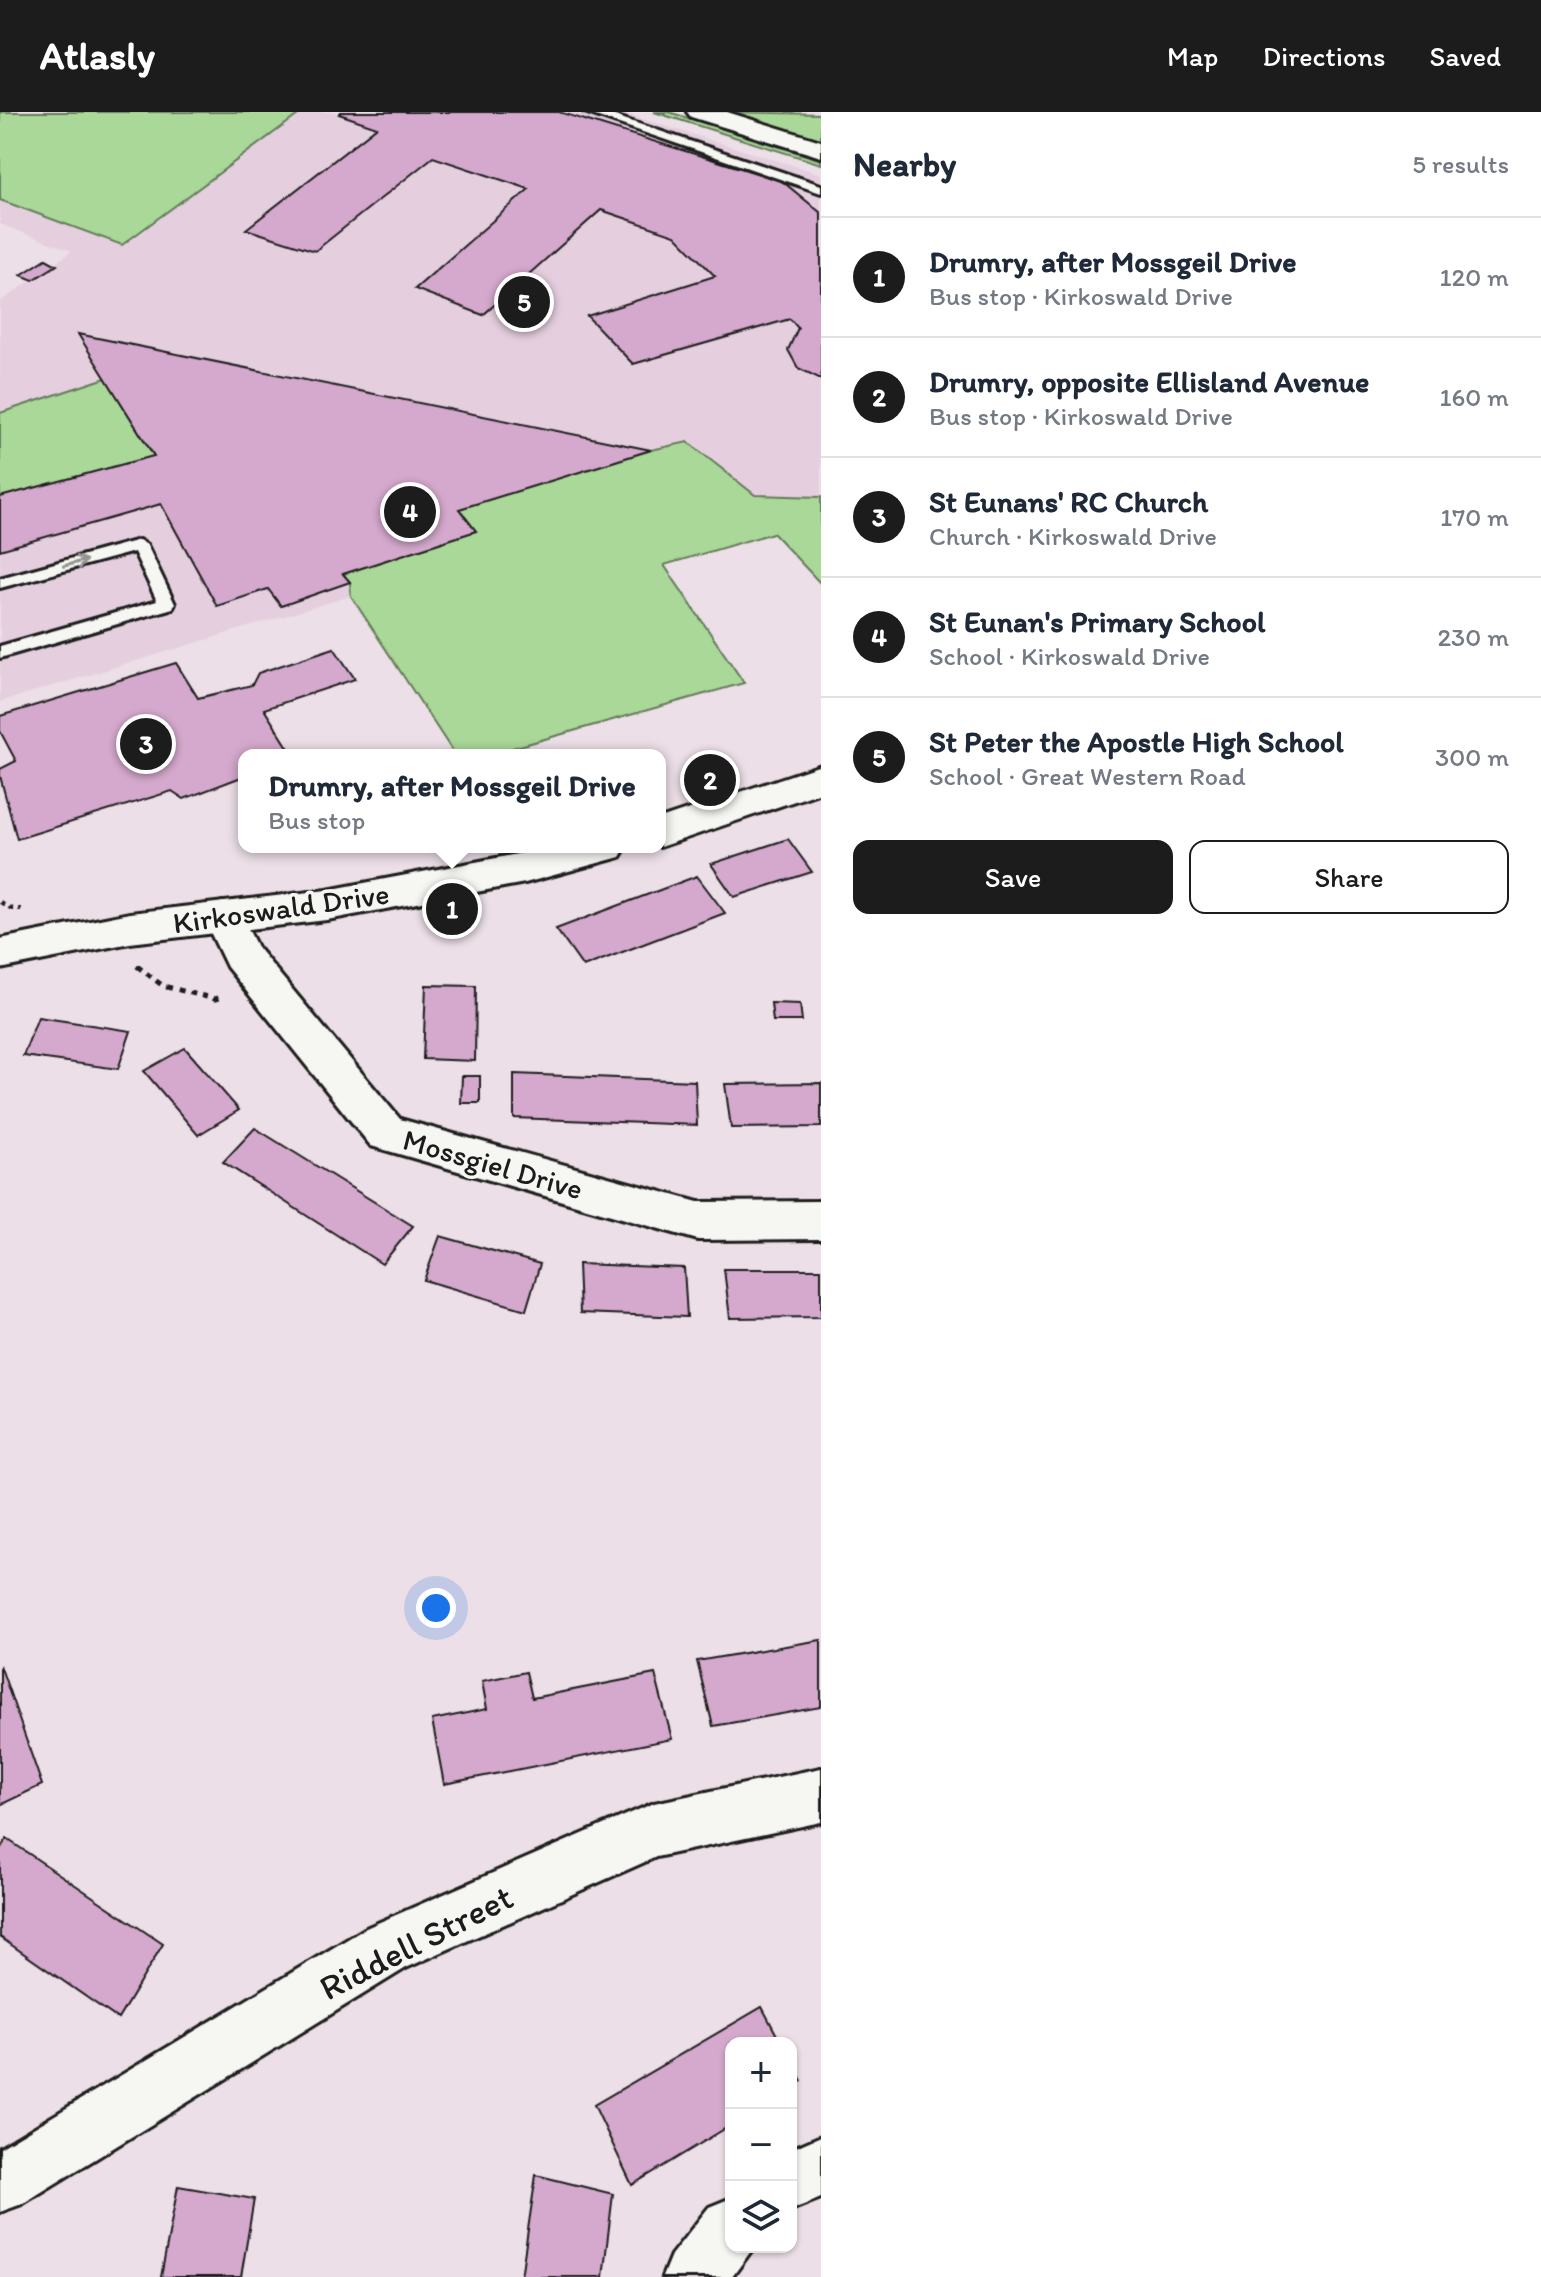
<!DOCTYPE html>
<html lang="en">
<head>
<meta charset="utf-8">
<style>
  :root { --surface:#fff; --page:#f6f6f7; --text:#1f2937; --muted:#747a83; --line:#e0e1e3; --accent:#1c1c1c }
  body { margin:0; font-family:Itim,sans-serif; background:var(--page); color:var(--text) }
  .controls { position:absolute; right:24px; bottom:24px; display:grid; overflow:hidden; border-radius:16px; box-shadow:0 2px 6px #0004 }
  .controls button { width:72px; height:72px; display:grid; place-items:center; padding:0; border:0; border-bottom:2px solid var(--line); background:var(--surface); color:var(--text); font:40px sans-serif }
  .you { position:absolute; left:436px; top:1496px; width:28px; height:28px; margin:-20px; border:6px solid #fff; border-radius:50%; background:#1a73e8; box-shadow:0 0 0 12px #1a73e833 }
  .badge { display:grid; place-items:center; width:52px; height:52px; border-radius:50%; background:var(--accent); color:#fff; font-size:26px; font-weight:700 }
  .pin { position:absolute; translate:-50% -50%; border:4px solid #fff; box-shadow:0 2px 8px #0006 }
  .popup { position:absolute; left:238px; top:637px; width:428px; height:104px; box-sizing:border-box; display:grid; place-content:center; border-radius:16px; background:var(--surface); filter:drop-shadow(0 2px 6px #0005); font-size:26px; white-space:nowrap; color:var(--muted) }
  .popup b { font-size:30px; color:var(--text) }
  .popup::after { content:''; position:absolute; left:50%; top:100%; margin-left:-16px; border:16px solid transparent; border-top-color:var(--surface) }
  .list { margin:0; padding:0; list-style:none }
  h2 { display:flex; justify-content:space-between; align-items:center; height:104px; margin:0; padding:0 32px; font-size:34px }
  h2 small { font-size:26px; font-weight:400; color:var(--muted) }
  .list li { display:grid; grid-template-columns:52px 1fr auto; gap:24px; align-items:center; box-sizing:border-box; height:120px; padding:0 32px; border-top:2px solid var(--line) }
  .list b { display:block; font-size:30px; white-space:nowrap }
  .list p { margin:0; font-size:26px; white-space:nowrap; color:var(--muted) }
  .list em { font-size:26px; font-style:normal; color:var(--muted) }
  .actions { display:flex; gap:16px; padding:24px 32px }
  .actions a { flex:1; padding:18px 0; border:2px solid var(--accent); border-radius:16px; text-align:center; font-size:28px; color:var(--accent) }
  .actions .main { background:var(--accent); color:#fff }
  .icon { flex:none; width:44px; height:44px; fill:none; stroke:currentColor; stroke-width:2; stroke-linecap:round; stroke-linejoin:round }
  .map { position:relative; flex:none; width:821px; height:2165px; overflow:hidden }
  header { display:flex; align-items:center; gap:48px; box-sizing:border-box; height:112px; padding:0 40px; background:var(--accent); color:#fff }
  header strong { font-size:38px }
  nav { display:flex; gap:44px; margin-inline-start:auto; font-size:28px }
  main { display:flex }
  aside { flex:1; background:var(--surface) }
  .map>svg:first-child { display:block }
  .built { fill:#e5cfdf }
  .green { fill:#aad898; stroke:#637a5a; stroke-width:2 }
  .building { fill:#d5a9cd; stroke:#1c1c1c; stroke-width:2 }
  .lines { fill:none; stroke-linecap:round; stroke-linejoin:round }
  .lane-casing { stroke:#1c1c1c; stroke-width:6 }
  .street-casing { stroke:#1c1c1c; stroke-width:6 }
  .secondary-casing { stroke:#1c1c1c; stroke-width:6 }
  .primary-casing { stroke:#1c1c1c; stroke-width:6 }
  .path-far1 { stroke:#1c1c1c; stroke-width:4; stroke-dasharray:5 5; stroke-linecap:butt }
  .path { stroke:#1c1c1c; stroke-width:5; stroke-dasharray:6 6; stroke-linecap:butt }
  .lane { fill:#f6f6f2; fill-rule:evenodd }
  .street { fill:#f6f6f2; fill-rule:evenodd }
  .secondary { fill:#f6f6f2; fill-rule:evenodd }
  .primary { fill:#f6f6f2; fill-rule:evenodd }
  .oneway { stroke:#949492 }
  .labels { text-anchor:middle; dominant-baseline:central; stroke-width:7; stroke-linejoin:round; paint-order:stroke }
  .street-label { font-size:30px; fill:#1c1c1c; stroke:#f6f6f2 }
  .near-street-label { font-size:36px; fill:#1c1c1c; stroke:#f6f6f2 }
</style>
</head>
<body>
<header>
<strong>Atlasly</strong>
<nav><a>Map</a><a>Directions</a><a>Saved</a></nav>
</header>
<main>
<div class="map">
<svg width="821" height="2165" viewBox="0 0 821 2165">
  <rect width="100%" height="100%" fill="#ecdfe7"/>
  <filter id="ink" filterUnits="userSpaceOnUse"><feTurbulence type="fractalNoise" baseFrequency=".0125" numOctaves="2"/><feDisplacementMap in="SourceGraphic" scale="16" xChannelSelector="R" yChannelSelector="G"/><feConvolveMatrix kernelMatrix="1 2 1 2 8 2 1 2 1" color-interpolation-filters="sRGB"/></filter>
  <g filter="url(#ink)">
    <path class="built" d="M0,0h620l201,62v410l-48,-51 -109,32 80,118 -256,72h-33l-104,-159 -351,106v-400l72,-51 -72,-27z"/>
    <g class="green">
      <path d="M0,0h302l-180,133 -122,-45z"/>
      <path d="M654,0h15l152,48v4z"/>
      <path d="M730,0l91,2v26z"/>
      <path d="M106,266l48,78 -154,41v-84z"/>
      <path d="M688,330l67,53 66,2v87l-48,-51 -109,32 80,118 -256,72h-33l-104,-159 -1,-14 -7,-8 133,-43 -17,-22 192,-59z"/>
    </g>
    <g class="building">
      <path d="M341,0h218l223,69 39,32v166l-23,-11 -10,-18 10,-22 -8,-9 -157,45 -46,-48 128,-40 -40,-41 -74,-25 -118,105 -68,-26 114,-100 -96,-32 -118,94 -69,-22 131,-102 -38,-13z"/>
      <path d="M46,147l11,6 -24,15 -12,-5z"/>
      <path d="M78,222l573,116 -192,59 17,22 -133,43 7,8 -69,24 -13,-17 -51,17 -56,-102 -161,46v-53l154,-41z"/>
      <path d="M334,536l21,31 -91,30 29,46h-49v21l-60,23 -12,-8 -155,48 -17,-63v-7l16,-8 -16,-30v-15l176,-53 22,35 54,-13 6,-12z"/>
      <path d="M788,727l24,33 -78,25 -23,-33z"/>
      <path d="M697,764l28,37 -142,54 -27,-38z"/>
      <path d="M426,873l50,1 -1,75 -52,-2z"/>
      <path d="M771,891l29,1 2,17h-29z"/>
      <path d="M38,905l93,14 -13,38 -95,-13z"/>
      <path d="M185,936l54,62 -41,25 -54,-64z"/>
      <path d="M514,962l181,7 2,44 -183,-7z"/>
      <path d="M462,964h18v27h-19z"/>
      <path d="M821,971v44l-90,1 -6,-44z"/>
      <path d="M255,1016l158,98 -31,38 -159,-102z"/>
      <path d="M440,1124l100,28 -14,46 -102,-30z"/>
      <path d="M578,1152l106,4 3,49 -107,-4z"/>
      <path d="M724,1157h97v48l-91,1z"/>
      <path d="M821,1528v67l-108,19 -16,-65z"/>
      <path d="M0,1553l42,120 -42,20z"/>
      <path d="M526,1560l6,26 123,-24 17,65 -228,45 -12,-64 55,-11 -5,-28z"/>
      <path d="M7,1727l156,105 -45,75 -118,-82v-88z"/>
      <path d="M762,1895l19,36h-50v82l-99,60 -38,-80z"/>
      <path d="M791,1949l11,20 -11,7z"/>
      <path d="M536,2063l77,19 -10,83h-82z"/>
      <path d="M178,2074l76,13 -13,78h-80z"/>
    </g>
    <g class="lines">
      <g class="lane-casing">
        <g id="lane">
          <path d="M584,0h19l218,73v8z"/>
          <path d="M139,428l8,5 28,59 -2,4 -173,50v-12l157,-45 -23,-49 -134,36v-10z"/>
        </g>
      </g>
      <g class="street-casing">
        <g id="street">
          <path d="M223,790l14,4 20,41 143,172 298,83 123,-1v38l-123,1 -327,-94 -144,-179 -24,-50 6,-11z"/>
          <path d="M821,1656v54l-165,35 -250,111 -384,236 -22,8v-64l366,-220 288,-125z"/>
          <path d="M821,2024v62l-30,12v-61z"/>
          <path d="M731,2086v49h23l-22,30h-70l9,-22 38,-48z"/>
        </g>
      </g>
      <g class="secondary-casing">
        <g id="secondary">
          <path d="M821,653v27l-161,55v-28z"/>
          <path d="M554,735h72l-6,10 -95,26 -198,37 -197,23 -130,26v-30l130,-26 197,-23z"/>
        </g>
      </g>
      <g class="primary-casing">
        <path id="primary" d="M687,0h40l94,29v16l-130,-40z"/>
      </g>
      <path class="path-far1" d="M0,790l12,7h9"/>
      <path class="path" d="M137,854l26,20 52,13 7,-2"/>
      <use href="#lane" class="lane"/>
      <use href="#street" class="street"/>
      <use href="#secondary" class="secondary"/>
      <use href="#primary" class="primary"/>
    </g>
    <defs><path id="oneway-shaft" d="M-6 0H5M1.5-3L5.5 0L1.5 3" fill="none" stroke-width="1.6" stroke-linecap="round" stroke-linejoin="round" transform="scale(2)"/></defs>
    <use class="oneway" href="#oneway-shaft" transform="translate(75 451) rotate(-15)"/>
  </g>
  <g class="labels">
    <g class="street-label">
      <text transform="translate(281 796) rotate(-8)">Kirkoswald Drive</text>
      <text transform="translate(493 1052) rotate(16)">Mossgiel Drive</text>
    </g>
    <g class="near-street-label">
      <text transform="translate(416 1830) rotate(-27)">Riddell Street</text>
    </g>
  </g>
</svg>
<div class="controls">
<button>+</button>
<button>−</button>
<button><svg class="icon" aria-label="layers" viewBox="0 0 24 24"><path d="M12 4l9 5-9 5-9-5zM3 14l9 5 9-5"/></svg></button>
</div>
<div class="you"></div>
<div class="pin badge" style="left:452px;top:797px">1</div>
<div class="popup"><b>Drumry, after Mossgeil Drive</b>Bus stop</div>
<div class="pin badge" style="left:710px;top:668px">2</div>
<div class="pin badge" style="left:146px;top:632px">3</div>
<div class="pin badge" style="left:410px;top:400px">4</div>
<div class="pin badge" style="left:524px;top:190px">5</div>
</div>
<aside>
<h2>Nearby<small>5 results</small></h2>
<ul class="list">
<li><span class="badge">1</span><div><b>Drumry, after Mossgeil Drive</b><p>Bus stop · Kirkoswald Drive</p></div><em>120 m</em></li>
<li><span class="badge">2</span><div><b>Drumry, opposite Ellisland Avenue</b><p>Bus stop · Kirkoswald Drive</p></div><em>160 m</em></li>
<li><span class="badge">3</span><div><b>St Eunans' RC Church</b><p>Church · Kirkoswald Drive</p></div><em>170 m</em></li>
<li><span class="badge">4</span><div><b>St Eunan's Primary School</b><p>School · Kirkoswald Drive</p></div><em>230 m</em></li>
<li><span class="badge">5</span><div><b>St Peter the Apostle High School</b><p>School · Great Western Road</p></div><em>300 m</em></li>
</ul>
<div class="actions"><a class="main">Save</a><a>Share</a></div>
</aside>
</main>
</body>
</html>
